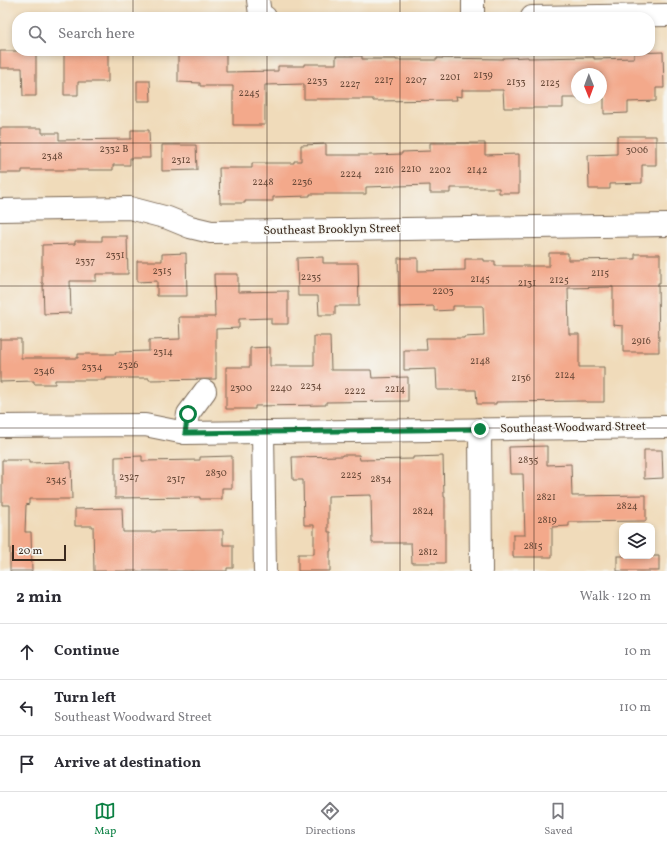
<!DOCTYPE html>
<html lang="en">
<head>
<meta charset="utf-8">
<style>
  :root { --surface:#fff; --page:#f7f7f7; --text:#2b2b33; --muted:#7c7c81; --line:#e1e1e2; --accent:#0b8043 }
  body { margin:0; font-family:Vollkorn,serif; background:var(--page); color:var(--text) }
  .controls { position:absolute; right:12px; bottom:12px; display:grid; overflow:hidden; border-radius:8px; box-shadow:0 2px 6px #0003 }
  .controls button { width:36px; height:36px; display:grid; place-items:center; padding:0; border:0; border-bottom:1px solid var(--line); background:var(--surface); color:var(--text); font:20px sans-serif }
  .compass { position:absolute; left:571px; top:68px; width:36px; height:36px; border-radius:50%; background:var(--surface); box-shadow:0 2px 6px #0003; rotate:179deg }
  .scale { position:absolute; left:12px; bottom:10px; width:54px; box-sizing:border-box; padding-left:4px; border:2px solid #3b2a1e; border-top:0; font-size:11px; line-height:14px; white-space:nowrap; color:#3b2a1e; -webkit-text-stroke:3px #f6f6f2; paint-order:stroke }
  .stop { position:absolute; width:12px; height:12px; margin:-9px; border:3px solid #0b8043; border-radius:50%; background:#fff }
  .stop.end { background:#0b8043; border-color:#fff; box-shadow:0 1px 4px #0008 }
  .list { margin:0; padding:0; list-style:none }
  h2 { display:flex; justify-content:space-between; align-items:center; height:52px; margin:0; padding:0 16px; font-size:17px }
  h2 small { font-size:13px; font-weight:400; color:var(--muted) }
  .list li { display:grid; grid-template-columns:26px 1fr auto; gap:12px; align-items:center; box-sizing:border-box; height:56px; padding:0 16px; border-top:1px solid var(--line) }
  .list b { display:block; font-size:15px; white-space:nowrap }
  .list p { margin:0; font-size:13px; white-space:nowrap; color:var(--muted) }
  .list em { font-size:13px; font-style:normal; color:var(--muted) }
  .icon { flex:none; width:22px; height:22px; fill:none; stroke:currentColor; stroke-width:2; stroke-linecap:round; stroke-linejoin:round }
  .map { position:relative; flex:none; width:667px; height:571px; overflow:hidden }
  .search { position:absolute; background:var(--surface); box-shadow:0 2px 6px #0003; left:12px; right:12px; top:12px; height:44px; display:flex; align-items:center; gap:10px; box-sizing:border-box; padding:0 14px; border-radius:16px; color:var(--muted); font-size:15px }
  .sheet { height:220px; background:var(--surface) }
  nav { display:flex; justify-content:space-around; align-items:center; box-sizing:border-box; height:56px; border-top:1px solid var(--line); background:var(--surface); font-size:11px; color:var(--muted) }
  nav a { display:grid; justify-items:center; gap:2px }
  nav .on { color:var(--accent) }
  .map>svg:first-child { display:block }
  .building { fill:#f3a98b; fill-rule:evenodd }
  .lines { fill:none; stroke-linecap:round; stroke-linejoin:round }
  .minor-casing { stroke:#7a6855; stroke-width:24 }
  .minor { stroke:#fff; stroke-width:22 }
  .route { stroke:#0b8043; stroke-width:5 }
  .grid { fill:none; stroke:#3b2a1e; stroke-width:1; stroke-opacity:0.55 }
  .labels { text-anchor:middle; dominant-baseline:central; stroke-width:3; stroke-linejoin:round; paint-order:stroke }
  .number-label { font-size:10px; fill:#694a39 }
  .street-label { font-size:12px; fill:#3b2a1e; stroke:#f6f6f2 }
</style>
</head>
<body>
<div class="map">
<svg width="667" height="571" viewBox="0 0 667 571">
  <rect width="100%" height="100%" fill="#f6f6f2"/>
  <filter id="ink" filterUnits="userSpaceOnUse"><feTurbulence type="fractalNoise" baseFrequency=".025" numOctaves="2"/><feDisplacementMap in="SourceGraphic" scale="8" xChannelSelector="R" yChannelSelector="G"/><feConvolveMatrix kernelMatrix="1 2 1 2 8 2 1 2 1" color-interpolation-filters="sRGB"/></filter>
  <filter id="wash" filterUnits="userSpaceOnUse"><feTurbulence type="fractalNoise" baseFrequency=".012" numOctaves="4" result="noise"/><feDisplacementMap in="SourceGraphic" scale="16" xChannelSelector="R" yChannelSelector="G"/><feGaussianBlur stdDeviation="0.9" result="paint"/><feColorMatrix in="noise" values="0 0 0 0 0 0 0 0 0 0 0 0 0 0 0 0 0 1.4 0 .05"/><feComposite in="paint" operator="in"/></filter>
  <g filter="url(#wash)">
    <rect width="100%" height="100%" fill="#f0dbba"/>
    <g id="blocks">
      <g class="building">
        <path d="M0,51h36v45h-13l-1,-28h-22z"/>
        <path d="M64,51h44v31h-30v13h-14z"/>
        <path d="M178,51h48v21l52,-1v-5h26v-2h32v-8h26v3h34v1h41v-2l66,1v-1l25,-1v1l66,-1v2l40,-1v-5l29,-1 1,36h-8v13l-28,1v11l-24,1v-16h-41v10h-59l-1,-18h-41v7l-6,-1 1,4 -84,1v-2h-69v-15l-39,1v40h-32v-39h-33v-3l-22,-1zM577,74h24v24h-24z"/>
        <path d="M137,81h13l1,20h-14z"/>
        <path d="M0,128h42v5h17v7l72,-1v-9h18l1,28h-20v7h-17v5h-91v3h-22z"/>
        <path d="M617,136h39v29h-14v18l-32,1v5h-21l-1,-34 29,-1z"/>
        <path d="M430,143h55v12l34,-1v39h-20v-5h-49v5h-20v-8l-64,2v7h-56v2l-37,1v4h-28v2h-25l-1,-35h33v-5h42v-2h7v-16l25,-1v11h49l27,-1v-2l28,-1z"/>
        <path d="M162,145h34l1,25 -35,1z"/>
        <path d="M102,236h25l1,38h-32v7h-26l1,32 -27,1 -1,-31h-1v-38l33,-1v-3h27z"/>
        <path d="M186,253l1,43h-30v-15l-20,1v-21h25v-7z"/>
        <path d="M549,253h19v7l67,-1v-5h25v29h-2l1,69h-36v-26l-10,-1v-38l-45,1 1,46h10v33h25v35h-18v-1l-90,1v2h-19l-1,-14h-39l-1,-21 -32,1v-20h23l-1,-12h38v-1l20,-1 -1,-30h-30v4l-19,1v-5l-35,1 -1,-49h20v13l47,-1v-11h19v2h11v5h54z"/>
        <path d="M323,257v6h35l1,43h-24v9h-16l-1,-19h-20l-1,-38z"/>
        <path d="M214,274h24v18l50,-1v33h-17v-6l-32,1v9l-23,1v50l-67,1v-2h-43v2h-51v4h-21v-3l-34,1v-43h21v19h57v-4h38l-1,-2 34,-1v-11l31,-1 -1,-22h36z"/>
        <path d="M314,336h16l1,34h40l1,8 36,-1v24l-82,1v3l-71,1v3h-29v-42h24v-19l20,-1v19h44z"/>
        <path d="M547,446v19l24,-1 1,32 74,-1v26l-77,1v4l-17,1v30h-39v-22h12l-2,-61h-13l-1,-27z"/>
        <path d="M644,450h18l1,28 -19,1z"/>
        <path d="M342,455h17l1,5 53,-1v-2l30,-1 1,41h1v66h-33l-1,-20h-39l-1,-48 -43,1v36h3v19h-1v20h-32v-17h16v-29h-10l-1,-45h-10l-1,-23 50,-1z"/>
        <path d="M142,456v5l58,-1v-3l32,-1v32h-10v11h-22v-2l-85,1v-41z"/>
        <path d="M2,460h27v3l42,-1 1,37h-43v5l-3,1 -1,27h6l1,39h-22v-66h-8z"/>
        <path d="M122,508l1,24h33v-1l67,-1v15h10v23h-6v3h-133l-1,-45h-18v-17z"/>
        <rect x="617" y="556" width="42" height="15"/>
      </g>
    </g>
  </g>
  <g filter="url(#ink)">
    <use href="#blocks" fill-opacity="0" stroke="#7a6855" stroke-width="1"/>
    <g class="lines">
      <g class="minor-casing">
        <g id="minor">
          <path d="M258,0l2,14 5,3"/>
          <path d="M473,0v17"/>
          <path d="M532,17l135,-2"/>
          <path d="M0,210l130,-2 38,10 22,9 21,5 456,-7"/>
          <path d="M0,426l145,-1 40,8 482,-6"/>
          <path d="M480,429l1,142"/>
          <path d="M263,432l2,139"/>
          <path d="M185,433l3,-19 17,-23"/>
        </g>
      </g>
      <use href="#minor" class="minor"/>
    </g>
  </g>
  <g class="lines" filter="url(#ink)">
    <path class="route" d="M188,414l-3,19 295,-4"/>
  </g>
  <path class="grid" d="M133,0v17M267,0v17M400,0v17M534,0v17M133,51v520M267,51v520M400,51v520M534,51v520M0,143h667M0,286h667M0,428h667"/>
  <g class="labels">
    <g class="number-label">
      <text x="483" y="75">2139</text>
      <text x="450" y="77">2201</text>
      <text x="384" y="80">2217</text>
      <text x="416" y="80">2207</text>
      <text x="317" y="81">2233</text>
      <text x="516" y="82">2133</text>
      <text x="550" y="83">2125</text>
      <text x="350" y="84">2227</text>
      <text x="249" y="93">2245</text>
      <text x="114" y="149">2332 B</text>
      <text x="637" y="150">3006</text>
      <text x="52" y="156">2348</text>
      <text x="181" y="160">2312</text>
      <text x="411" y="169">2210</text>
      <text x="384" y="170">2216</text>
      <text x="440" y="170">2202</text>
      <text x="477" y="170">2142</text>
      <text x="351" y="174">2224</text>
      <text x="263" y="182">2248</text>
      <text x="302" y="182">2236</text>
      <text x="115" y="255">2331</text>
      <text x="85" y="261">2337</text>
      <text x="162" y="271">2315</text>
      <text x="600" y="273">2115</text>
      <text x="311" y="277">2235</text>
      <text x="480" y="279">2145</text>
      <text x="559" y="280">2125</text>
      <text x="527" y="283">2131</text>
      <text x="443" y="291">2203</text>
      <text x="641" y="341">2916</text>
      <text x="163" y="352">2314</text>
      <text x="480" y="361">2148</text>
      <text x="128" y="365">2326</text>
      <text x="92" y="367">2334</text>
      <text x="44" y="371">2346</text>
      <text x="565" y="375">2124</text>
      <text x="521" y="378">2136</text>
      <text x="311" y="386">2234</text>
      <text x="241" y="388">2300</text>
      <text x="281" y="388">2240</text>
      <text x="395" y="389">2214</text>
      <text x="355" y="391">2222</text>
      <text x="528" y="460">2835</text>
      <text x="216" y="473">2830</text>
      <text x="351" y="475">2225</text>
      <text x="129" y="477">2327</text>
      <text x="176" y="479">2317</text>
      <text x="381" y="479">2834</text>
      <text x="56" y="480">2345</text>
      <text x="546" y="497">2821</text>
      <text x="627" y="506">2824</text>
      <text x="423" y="511">2824</text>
      <text x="547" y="520">2819</text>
      <text x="533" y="546">2815</text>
      <text x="428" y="552">2812</text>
    </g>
    <g class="street-label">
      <text transform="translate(332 230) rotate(-1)">Southeast Brooklyn Street</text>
      <text transform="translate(573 428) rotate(-1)">Southeast Woodward Street</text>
    </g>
  </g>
</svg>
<div class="controls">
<button><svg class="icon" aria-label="layers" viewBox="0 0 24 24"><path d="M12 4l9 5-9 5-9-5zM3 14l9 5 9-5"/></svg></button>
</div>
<svg class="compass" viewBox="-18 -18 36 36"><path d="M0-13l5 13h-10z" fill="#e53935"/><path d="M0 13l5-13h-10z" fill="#7c7c81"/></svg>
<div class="scale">20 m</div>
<div class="stop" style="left:188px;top:414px"></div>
<div class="stop end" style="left:480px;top:429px"></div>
<div class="search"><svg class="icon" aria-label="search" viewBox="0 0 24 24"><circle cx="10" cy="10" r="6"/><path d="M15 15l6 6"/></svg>Search here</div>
</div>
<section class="sheet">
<h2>2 min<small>Walk · 120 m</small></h2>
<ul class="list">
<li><svg class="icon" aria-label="ahead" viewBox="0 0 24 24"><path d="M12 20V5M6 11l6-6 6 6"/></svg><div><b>Continue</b></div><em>10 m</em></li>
<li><svg class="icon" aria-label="left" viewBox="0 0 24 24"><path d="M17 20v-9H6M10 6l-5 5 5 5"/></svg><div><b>Turn left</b><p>Southeast Woodward Street</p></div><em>110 m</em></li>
<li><svg class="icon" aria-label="arrive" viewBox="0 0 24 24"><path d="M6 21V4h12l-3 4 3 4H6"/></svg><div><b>Arrive at destination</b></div></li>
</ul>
</section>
<nav>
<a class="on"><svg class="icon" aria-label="map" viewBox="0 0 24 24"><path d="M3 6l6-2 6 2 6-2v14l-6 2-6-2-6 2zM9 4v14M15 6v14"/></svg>Map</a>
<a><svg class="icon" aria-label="directions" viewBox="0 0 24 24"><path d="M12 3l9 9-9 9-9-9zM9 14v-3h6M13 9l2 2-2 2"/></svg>Directions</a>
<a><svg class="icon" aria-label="saved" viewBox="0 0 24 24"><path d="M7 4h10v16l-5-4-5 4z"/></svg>Saved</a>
</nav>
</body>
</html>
